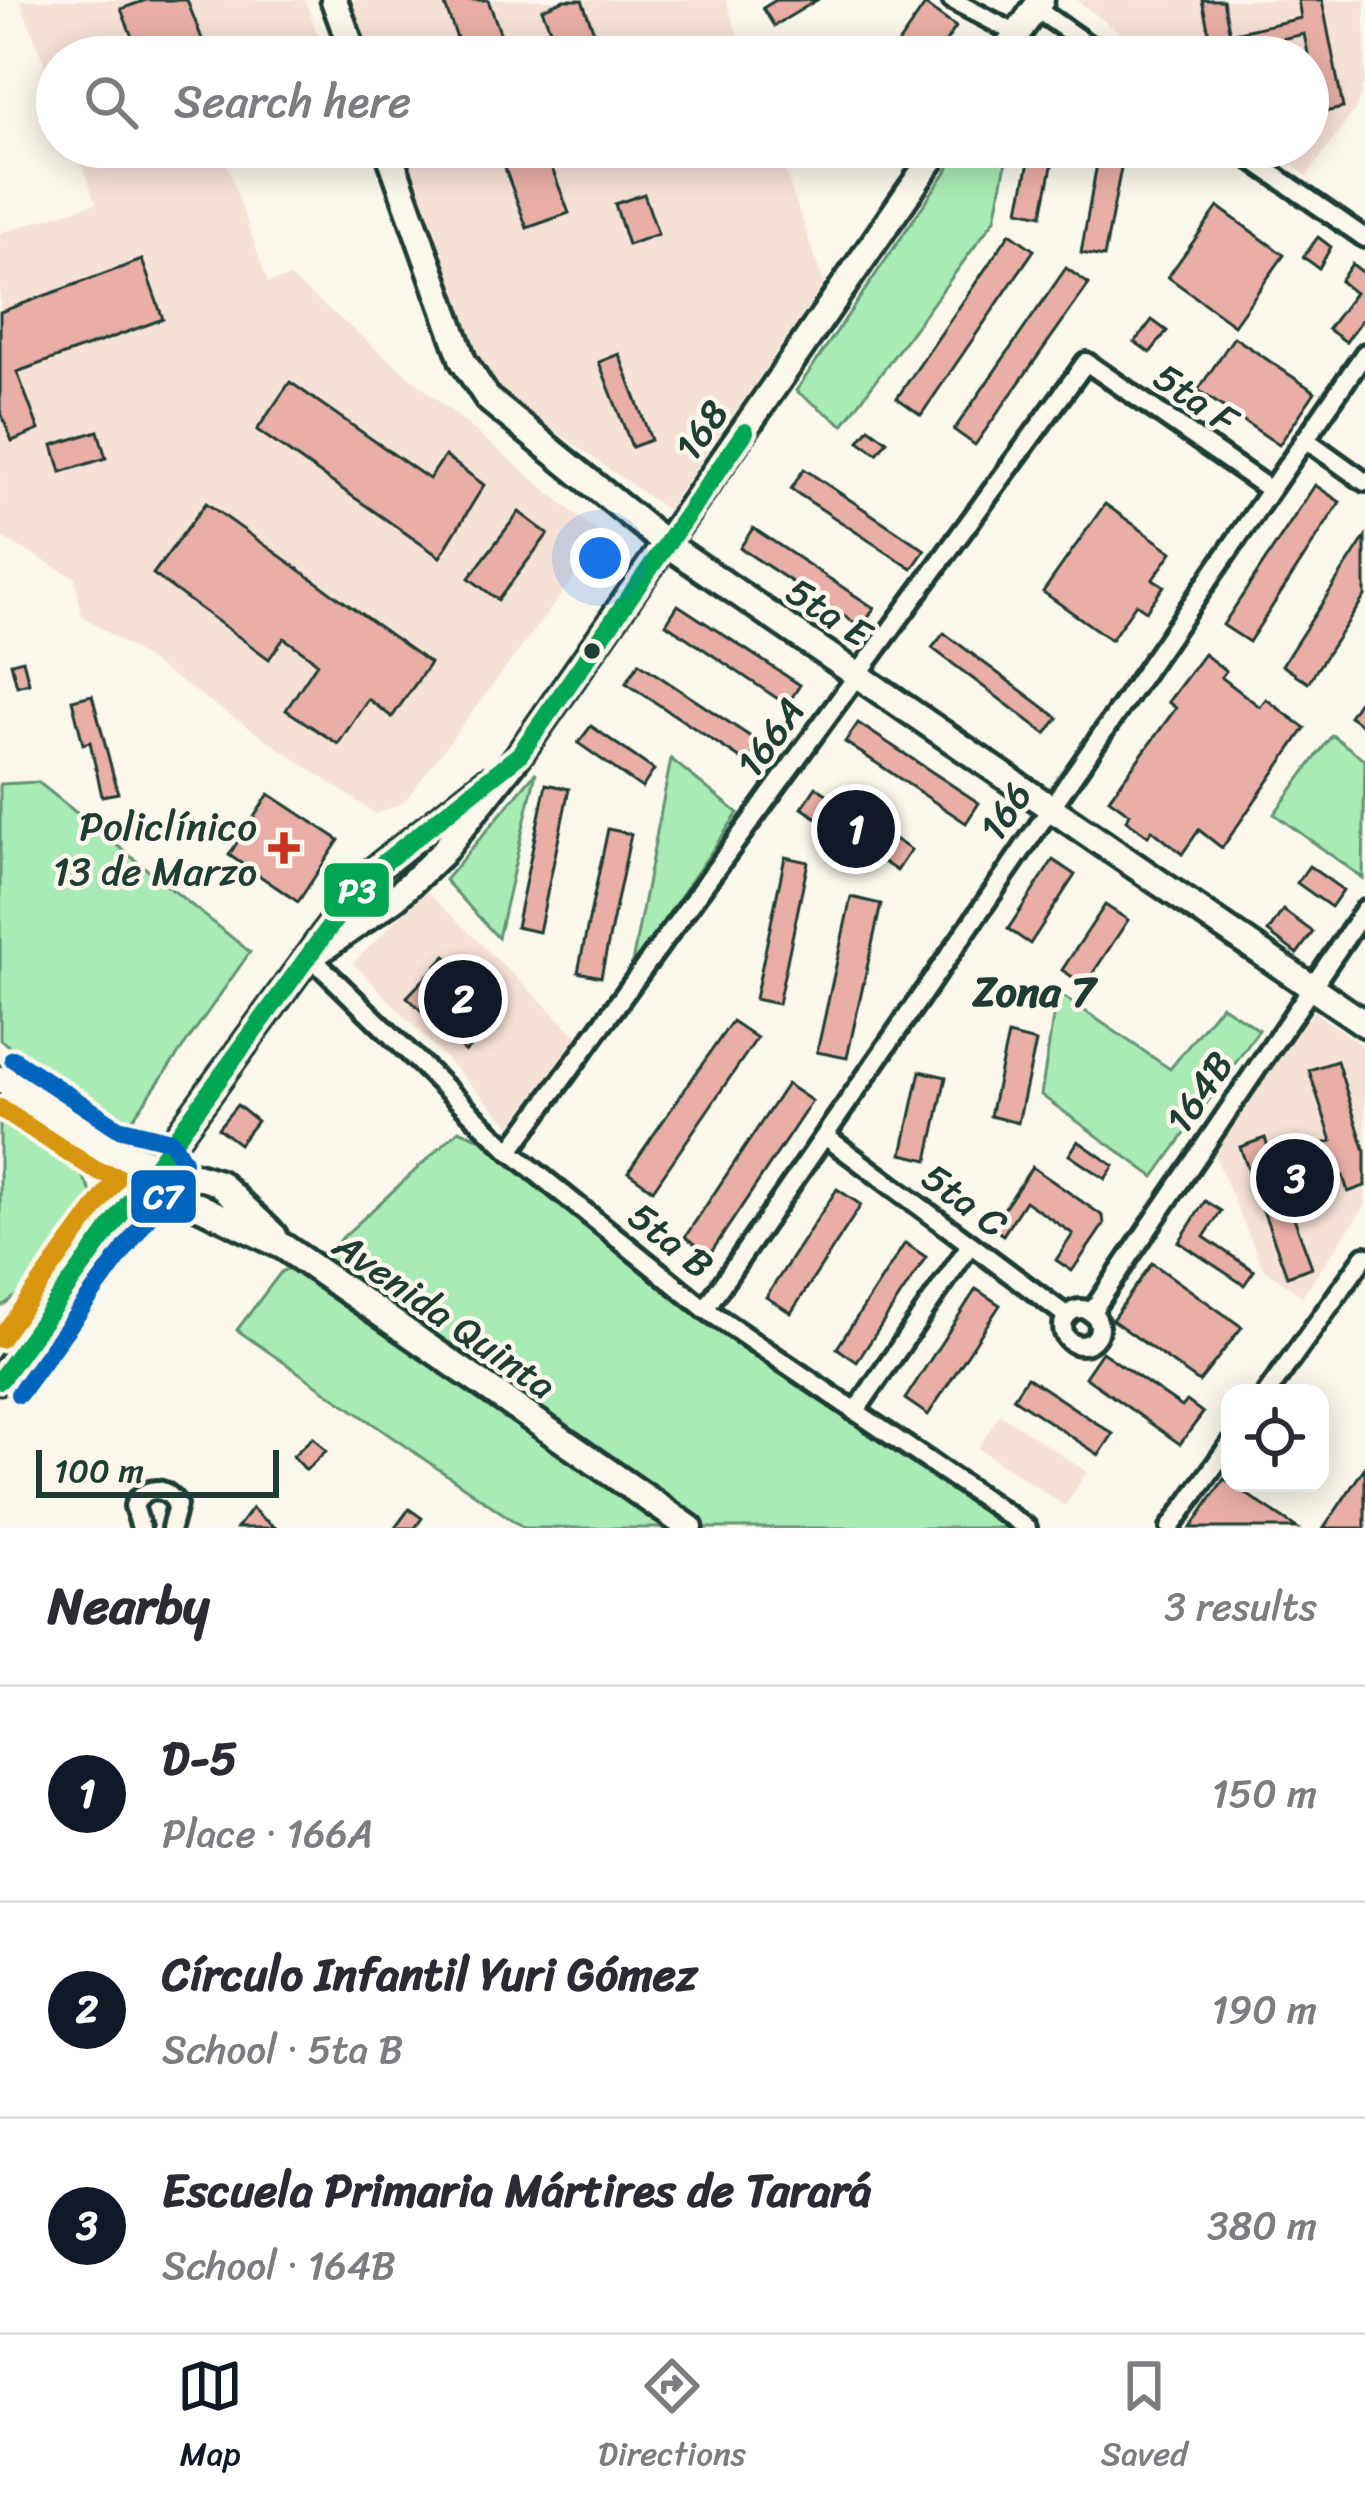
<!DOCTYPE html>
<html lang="en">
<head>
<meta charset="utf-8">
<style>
  :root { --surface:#fff; --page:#f2f2f3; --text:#2b2b33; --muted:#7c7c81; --line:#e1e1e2; --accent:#111827 }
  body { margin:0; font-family:Sriracha,sans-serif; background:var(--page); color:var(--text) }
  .controls { position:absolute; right:36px; bottom:36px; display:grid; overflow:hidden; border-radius:24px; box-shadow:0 6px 30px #0003 }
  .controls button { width:108px; height:108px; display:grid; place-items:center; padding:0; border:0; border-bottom:3px solid var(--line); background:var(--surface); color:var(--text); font:60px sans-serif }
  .scale { position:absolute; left:36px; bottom:30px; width:243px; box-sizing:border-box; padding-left:12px; border:6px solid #1f3d34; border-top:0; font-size:33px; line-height:42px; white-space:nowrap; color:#1f3d34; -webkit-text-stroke:9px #fbf7ec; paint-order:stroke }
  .you { position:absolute; left:600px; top:558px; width:42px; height:42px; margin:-30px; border:9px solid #fff; border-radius:50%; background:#1a73e8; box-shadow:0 0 0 18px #1a73e833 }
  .badge { display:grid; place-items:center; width:78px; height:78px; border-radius:50%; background:var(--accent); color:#fff; font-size:39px; font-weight:700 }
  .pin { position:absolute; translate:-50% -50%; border:6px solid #fff; box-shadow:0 3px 12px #0006 }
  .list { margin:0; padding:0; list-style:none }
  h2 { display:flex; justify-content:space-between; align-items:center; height:156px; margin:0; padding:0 48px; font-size:51px }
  h2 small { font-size:39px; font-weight:400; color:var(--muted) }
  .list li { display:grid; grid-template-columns:78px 1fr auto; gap:36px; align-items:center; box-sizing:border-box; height:216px; padding:0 48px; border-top:3px solid var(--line) }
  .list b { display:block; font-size:45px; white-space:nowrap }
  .list p { margin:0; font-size:39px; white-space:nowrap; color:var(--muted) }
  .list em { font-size:39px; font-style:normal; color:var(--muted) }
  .icon { flex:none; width:66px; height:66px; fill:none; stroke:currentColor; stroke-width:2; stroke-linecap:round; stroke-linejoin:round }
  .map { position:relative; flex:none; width:1365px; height:1528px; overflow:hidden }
  .search { position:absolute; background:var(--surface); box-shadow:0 6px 30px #0003; left:36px; right:36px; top:36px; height:132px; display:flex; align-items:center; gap:30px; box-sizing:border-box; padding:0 42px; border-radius:66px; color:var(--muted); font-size:45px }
  .sheet { height:804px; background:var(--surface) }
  nav { display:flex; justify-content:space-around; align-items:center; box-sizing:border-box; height:168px; border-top:3px solid var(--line); background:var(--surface); font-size:33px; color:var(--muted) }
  nav a { display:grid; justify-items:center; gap:6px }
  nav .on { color:var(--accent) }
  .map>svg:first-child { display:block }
  .built { fill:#f6e1d7 }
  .green { fill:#a9ebb4; stroke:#649474; stroke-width:3 }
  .building { fill:#e9afa6; stroke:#1f3d34; stroke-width:3 }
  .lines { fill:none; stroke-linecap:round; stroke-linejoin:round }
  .street-casing { stroke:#1f3d34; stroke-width:26 }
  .secondary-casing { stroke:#1f3d34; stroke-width:33 }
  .street { stroke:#fbf7ec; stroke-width:16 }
  .secondary { stroke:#fbf7ec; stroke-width:24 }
  .bus-1-casing { stroke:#fbf7ec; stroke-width:27 }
  .bus-2-casing { stroke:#fbf7ec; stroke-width:27 }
  .bus-3-casing { stroke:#fbf7ec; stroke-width:27 }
  .bus-1 { stroke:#00a651; stroke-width:18 }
  .bus-2 { stroke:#d79608; stroke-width:18 }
  .bus-3 { stroke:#0065bd; stroke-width:18 }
  .bus-dot { fill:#1f3d34; stroke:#fbf7ec; stroke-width:4.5 }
  .poi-dot { fill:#c8321e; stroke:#fbf7ec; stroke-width:4.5 }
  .labels { text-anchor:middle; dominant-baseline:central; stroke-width:9; stroke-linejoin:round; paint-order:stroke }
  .street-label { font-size:39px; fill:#1f3d34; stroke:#fbf7ec }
  .poi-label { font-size:39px; fill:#1f3d34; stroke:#fbf7ec; text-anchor:end }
  .neighbourhood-label { font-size:42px; font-weight:bold; fill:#1f3d34; stroke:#fbf7ec }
  .line-badge { stroke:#fbf7ec; stroke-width:4.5 }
  .badge-label { font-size:33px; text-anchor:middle; font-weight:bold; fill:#fff }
</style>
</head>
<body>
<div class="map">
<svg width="1365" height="1528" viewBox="0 0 1365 1528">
  <rect width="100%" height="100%" fill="#fbf7ec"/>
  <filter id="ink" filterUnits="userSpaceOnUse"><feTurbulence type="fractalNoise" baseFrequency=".00833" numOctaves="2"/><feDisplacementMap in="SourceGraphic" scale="24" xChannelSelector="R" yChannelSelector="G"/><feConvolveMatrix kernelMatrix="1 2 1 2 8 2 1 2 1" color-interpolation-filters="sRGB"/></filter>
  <g filter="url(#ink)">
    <g class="built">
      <path d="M20,0h285l21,57h-269v40z"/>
      <path d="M351,0h375l19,57h-374z"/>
      <path d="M1077,0h288v78l-8,29 -50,69 -38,-29h39v-90h-157z"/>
      <path d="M76,147h195l-45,15 42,121 22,-6 314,261 -200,264 -28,12 -294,-199 -7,-37 -75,-42v-303l96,-30z"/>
      <path d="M402,147h375l47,137 -157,226 -184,-130z"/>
      <path d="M426,891l151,145 -66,90 -158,-163z"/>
      <path d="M1312,1010l53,37v159l-63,90 -39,-28 -50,-117z"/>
      <path d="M1000,1414l87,58 -22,34 -87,-58z"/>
    </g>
    <g class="green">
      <path d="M963,147h46l-14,72 -152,206 -47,-34z"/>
      <path d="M1332,735l33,25 -2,118 -89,-64z"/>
      <path d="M671,759l67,54 -107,155z"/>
      <path d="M536,772l-38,166 -53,-58z"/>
      <path d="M38,782l212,170 -123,175 -127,-87v-256z"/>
      <path d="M1057,992l113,77 51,-64 38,25 -105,147 -113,-82z"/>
      <path d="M0,1112l76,53 17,30c-19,47 -49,85 -93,112z"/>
      <path d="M459,1130l51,21 195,158 322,219h-503l-287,-198 44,-58 50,-24z"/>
    </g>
    <g class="building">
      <path d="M146,0h41l22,57h-69l-19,-48z"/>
      <path d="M443,0h45l21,57h-45z"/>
      <path d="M564,0h18l15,40 -37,14 -18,-45z"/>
      <path d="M776,0h41l-43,26 -11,-18z"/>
      <path d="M1202,0h21l7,34 71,-16 -3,-18h24l21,108 -23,5 -16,-79 -70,15 1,8h-21z"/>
      <path d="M925,5l31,22 -21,30h-46z"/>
      <path d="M148,147h46v1l-39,15z"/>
      <path d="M497,147h47l25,66 -42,15z"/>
      <path d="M1032,147h24l-14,68 -23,-5z"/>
      <path d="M1100,147h25l-21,110 -23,-4z"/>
      <path d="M644,194l14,40 -30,11 -13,-41z"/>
      <path d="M1218,207l66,48 -50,70 -66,-48z"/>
      <path d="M1010,233l24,17 -113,165 -24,-17z"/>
      <path d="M1318,237l13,10 -12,21 -16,-11z"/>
      <path d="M142,260l21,59 -146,53 22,58 -27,11 -12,-31v-98z"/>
      <path d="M1352,264l13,10v42l-19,26 -18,-13 27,-36 -15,-12z"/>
      <path d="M1066,268l23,16 -114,161 -21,-15z"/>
      <path d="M1152,320l15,11 -17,22 -15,-11z"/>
      <path d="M1234,337l81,55 -36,53 -81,-55z"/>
      <path d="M619,354l32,86 -19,7 -33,-85z"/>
      <path d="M290,382l139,97 16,-23 39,29 -44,72 -183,-127z"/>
      <path d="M869,428l18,13 -10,13 -18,-13z"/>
      <path d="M98,431l8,27 -45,14 -8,-27z"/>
      <path d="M804,469l121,81 -13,19 -121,-80z"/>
      <path d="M1315,485l25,17 -91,140 -26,-17z"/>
      <path d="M206,503l224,160 -38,54 -24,-18 -30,45 -52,-34 31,-47 -8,-7 -25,-18 -15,21 -116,-85z"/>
      <path d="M1105,504l67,48 -19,27 11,7 -18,25 -10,-7 -25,36 -68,-48z"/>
      <path d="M519,512l29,22 -50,66 -29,-22z"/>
      <path d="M753,528l121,80 -12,20 -122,-80z"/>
      <path d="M1365,537v59l-57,87 -26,-18z"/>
      <path d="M678,605l122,80 -13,20 -121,-81z"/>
      <path d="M944,633l114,85 -12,16 -114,-86z"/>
      <path d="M1204,654l22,17 -5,6 39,30 6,-8 39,29 -83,120 -23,-18 -17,24 -30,-24 -4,6 -22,-16 4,-6 -21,-15 67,-91 -8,-6z"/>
      <path d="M23,660l6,23 -12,3 -6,-23z"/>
      <path d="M639,663l121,80 -13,20 -121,-80z"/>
      <path d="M1365,692v35l-16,-11z"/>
      <path d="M92,695l26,98 -16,3 -12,-54 -7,2 -11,-44z"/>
      <path d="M858,723l121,80 -13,20 -121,-81z"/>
      <path d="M591,726l63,44 -12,18 -64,-45z"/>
      <path d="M546,784l23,5 -30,143 -23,-5z"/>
      <path d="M816,787l95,63 -14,21 -95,-63z"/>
      <path d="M269,794l70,46 -41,62 -69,-47z"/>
      <path d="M608,829l23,5 -30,143 -23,-5z"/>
      <path d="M785,857l23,5 -30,142 -23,-5z"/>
      <path d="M1053,860l22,15 -45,69 -22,-15z"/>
      <path d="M1309,866l34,24 -12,17 -34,-24z"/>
      <path d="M851,897l30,7 -34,154 -30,-6z"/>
      <path d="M1105,905l23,15 -43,65 -23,-15z"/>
      <path d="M1283,910l30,22 -16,22 -29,-22z"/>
      <path d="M446,956l58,55 -39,41 -58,-55z"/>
      <path d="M732,1021l25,17 -104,152 -25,-18z"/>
      <path d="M1008,1035l28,7 -18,81 -28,-7z"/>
      <path d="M1337,1061l28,90v35l-17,6 -5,-16 -57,20 26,71 -25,9 -47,-129 25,-9 8,23 59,-20 -23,-71z"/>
      <path d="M920,1071l26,6 -18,83 -26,-6z"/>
      <path d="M787,1084l25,17 -102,153 -25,-17z"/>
      <path d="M237,1105l20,16 -18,23 -21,-16z"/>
      <path d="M1078,1141l36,25 -9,13 -36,-24z"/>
      <path d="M1032,1167l71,49 1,8 -32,47 -16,-11 17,-26 -48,-33 -22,34 -11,-8z"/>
      <path d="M837,1189l24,16 -70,108 -25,-16z"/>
      <path d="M1205,1201l16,10 -17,26 50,34 -10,14 -65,-43z"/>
      <path d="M905,1243l21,14 -69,105 -20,-14z"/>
      <path d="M1152,1263l90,64 -43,55 -87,-62z"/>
      <path d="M976,1289l24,16 -72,110 -23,-16z"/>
      <path d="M1102,1352l80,55 5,-6 16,12 -23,31 -95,-67z"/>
      <path d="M1027,1377l86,57 -14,21 -86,-57z"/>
      <path d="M313,1437l13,14 -20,19 -13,-14z"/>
      <path d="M1365,1467v61h-41z"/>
      <path d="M1224,1479l6,4 67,45h-106z"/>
      <path d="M252,1508l9,9 15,11h-39z"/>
      <path d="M409,1509l13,9 -7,10h-20z"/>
    </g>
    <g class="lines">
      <g class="street-casing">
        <g id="street">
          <path d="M952,0l65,34"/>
          <path d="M1035,8l70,49"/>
          <path d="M1234,147l131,91"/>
          <path d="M1305,439l60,43"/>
          <path d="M311,957l199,194 195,158 322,219"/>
          <path d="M825,1136l242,180"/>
          <path d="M510,1151l576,-789 183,127"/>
          <path d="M705,1309l660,-956"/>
          <circle cx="1081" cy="1327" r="18"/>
          <path d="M1091,1313l274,-404"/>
          <path d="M1267,1393l98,-137"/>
          <path d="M855,1412l115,-167"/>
          <path d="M141,1528l-7,-22c10,-21 32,-21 43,-1l-6,23"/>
          <path d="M1170,1528l60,-84"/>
        </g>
      </g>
      <g class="secondary-casing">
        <g id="secondary">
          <path d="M334,0l21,57"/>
          <path d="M1001,57l40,-57"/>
          <path d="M387,147l76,214 25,38 177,144 700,481"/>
          <path d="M311,957l84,-59 46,-44 78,-99 421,-608"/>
          <path d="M0,1079l108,71 111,33 55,53"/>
          <path d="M108,1150l39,31 137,66 406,281"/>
          <path d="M0,1380l366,-503 121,-96"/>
        </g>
      </g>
      <use href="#street" class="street"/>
      <use href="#secondary" class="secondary"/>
      <g class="bus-1-casing">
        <path id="bus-1" d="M0,1380l366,-503 153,-122 226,-323"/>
      </g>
      <g class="bus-2-casing">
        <path id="bus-2" d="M0,1108l97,63 21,6 -118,162"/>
      </g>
      <g class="bus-3-casing">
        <path id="bus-3" d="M13,1059l105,69 53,13 12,20 -5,15 -159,218"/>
      </g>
      <use href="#bus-1" class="bus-1"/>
      <use href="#bus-2" class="bus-2"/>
      <use href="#bus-3" class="bus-3"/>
    </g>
  </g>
  <circle class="bus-dot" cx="592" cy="651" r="10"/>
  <path class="poi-dot" d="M278 830h12v12h12v12h-12v12h-12v-12h-12v-12h12z"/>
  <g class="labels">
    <g class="street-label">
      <text transform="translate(1196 398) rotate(35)">5ta F</text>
      <text transform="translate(701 430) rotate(-55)">168</text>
      <text transform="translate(829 612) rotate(34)">5ta E</text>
      <text transform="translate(770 737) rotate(-54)">166A</text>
      <text transform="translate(1005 811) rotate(-56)">166</text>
      <text transform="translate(1199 1092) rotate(-56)">164B</text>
      <text transform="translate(965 1200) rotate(37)">5ta C</text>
      <text transform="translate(671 1240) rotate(39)">5ta B</text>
      <text transform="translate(445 1315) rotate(35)">Avenida Quinta</text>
    </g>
    <g class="poi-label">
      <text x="257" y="826">Policlínico<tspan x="257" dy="45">13 de Marzo</tspan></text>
    </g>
    <g class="neighbourhood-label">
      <text x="1034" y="992">Zona 7</text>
    </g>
  </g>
  <g class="line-badge">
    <rect x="322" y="861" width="69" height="58" rx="12" fill="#00a651"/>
    <rect x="129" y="1168" width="69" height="57" rx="12" fill="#0065bd"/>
  </g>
  <g class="badge-label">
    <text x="357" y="902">P3</text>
    <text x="163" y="1208">C7</text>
  </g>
</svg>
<div class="controls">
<button><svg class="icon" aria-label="locate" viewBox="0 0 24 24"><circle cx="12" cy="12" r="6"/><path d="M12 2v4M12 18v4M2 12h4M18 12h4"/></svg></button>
</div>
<div class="scale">100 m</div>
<div class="you"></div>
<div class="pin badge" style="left:856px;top:829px">1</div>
<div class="pin badge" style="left:463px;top:999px">2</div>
<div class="pin badge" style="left:1295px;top:1178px">3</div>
<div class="search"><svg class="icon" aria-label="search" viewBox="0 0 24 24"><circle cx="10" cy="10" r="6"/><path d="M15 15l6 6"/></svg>Search here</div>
</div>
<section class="sheet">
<h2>Nearby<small>3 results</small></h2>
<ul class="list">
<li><span class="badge">1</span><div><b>D-5</b><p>Place · 166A</p></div><em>150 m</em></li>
<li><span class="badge">2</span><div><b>Círculo Infantil Yuri Gómez</b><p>School · 5ta B</p></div><em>190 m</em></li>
<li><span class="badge">3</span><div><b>Escuela Primaria Mártires de Tarará</b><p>School · 164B</p></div><em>380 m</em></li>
</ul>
</section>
<nav>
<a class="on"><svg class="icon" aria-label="map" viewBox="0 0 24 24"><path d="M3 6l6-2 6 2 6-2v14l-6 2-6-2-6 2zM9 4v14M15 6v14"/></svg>Map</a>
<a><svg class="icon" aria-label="directions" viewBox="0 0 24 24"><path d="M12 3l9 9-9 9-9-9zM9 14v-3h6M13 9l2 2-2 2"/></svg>Directions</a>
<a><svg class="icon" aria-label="saved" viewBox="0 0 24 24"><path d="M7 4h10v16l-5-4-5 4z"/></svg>Saved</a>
</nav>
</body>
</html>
